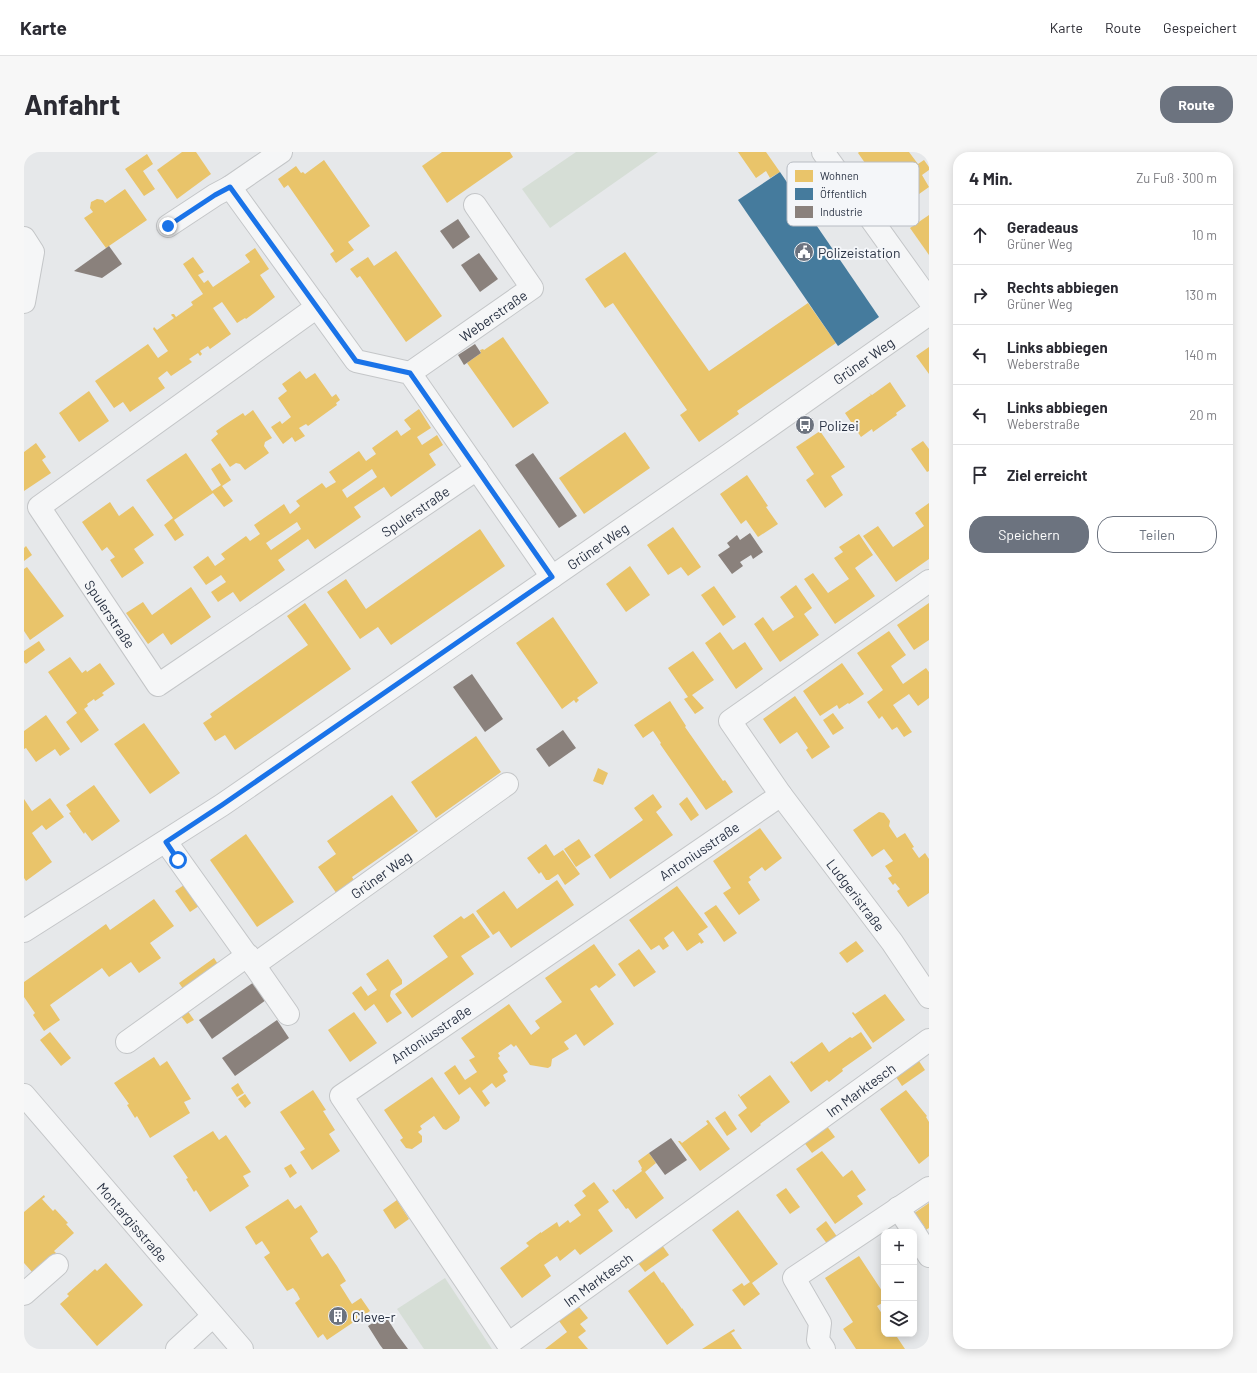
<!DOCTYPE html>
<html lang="de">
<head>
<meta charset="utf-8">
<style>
  :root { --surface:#fff; --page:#f7f7f7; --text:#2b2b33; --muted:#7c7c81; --line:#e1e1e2; --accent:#6c737f }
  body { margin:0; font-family:Barlow,sans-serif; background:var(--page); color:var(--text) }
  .controls { position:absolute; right:12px; bottom:12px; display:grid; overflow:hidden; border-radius:8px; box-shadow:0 2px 10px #0003 }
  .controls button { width:36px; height:36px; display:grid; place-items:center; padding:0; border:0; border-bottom:1px solid var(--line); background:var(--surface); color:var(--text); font:20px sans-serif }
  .stop { position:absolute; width:12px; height:12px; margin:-9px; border:3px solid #1a73e8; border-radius:50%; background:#fff }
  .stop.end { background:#1a73e8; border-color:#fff; box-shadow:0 1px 4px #0008 }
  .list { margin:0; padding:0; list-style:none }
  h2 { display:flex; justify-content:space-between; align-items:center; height:52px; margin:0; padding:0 16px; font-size:17px }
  h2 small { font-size:13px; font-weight:400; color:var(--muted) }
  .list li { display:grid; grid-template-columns:26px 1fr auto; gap:12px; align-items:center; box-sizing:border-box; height:60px; padding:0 16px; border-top:1px solid var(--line) }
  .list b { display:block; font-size:15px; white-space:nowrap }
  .list p { margin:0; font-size:13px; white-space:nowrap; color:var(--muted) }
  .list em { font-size:13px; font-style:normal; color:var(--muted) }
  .actions { display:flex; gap:8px; padding:12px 16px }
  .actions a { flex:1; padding:9px 0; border:1px solid var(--accent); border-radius:16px; text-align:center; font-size:14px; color:var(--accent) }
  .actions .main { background:var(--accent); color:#fff }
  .icon { flex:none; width:22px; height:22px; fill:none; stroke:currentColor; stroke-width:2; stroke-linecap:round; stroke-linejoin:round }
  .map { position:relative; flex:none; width:905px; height:1197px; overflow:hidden; border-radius:16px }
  header { display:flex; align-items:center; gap:24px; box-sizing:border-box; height:56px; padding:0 20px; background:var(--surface); border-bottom:1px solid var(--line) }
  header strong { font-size:19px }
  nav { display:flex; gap:22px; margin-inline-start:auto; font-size:14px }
  .intro { display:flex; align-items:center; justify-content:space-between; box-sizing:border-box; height:96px; padding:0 24px }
  h1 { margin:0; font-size:28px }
  .button { padding:10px 18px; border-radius:16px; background:var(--accent); color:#fff; font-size:14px; font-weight:700 }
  main { display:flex; gap:24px; padding:0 24px }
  aside { flex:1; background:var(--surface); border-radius:16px; box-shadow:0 2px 10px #0003 }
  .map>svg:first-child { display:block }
  .green { fill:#d6ded6 }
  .homes { fill:#e9c46a; fill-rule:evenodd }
  .public { fill:#457b9d }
  .industry { fill:#8a817c }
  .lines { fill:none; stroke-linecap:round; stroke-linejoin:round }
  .minor-casing { stroke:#c4c6c8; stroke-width:24 }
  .minor { stroke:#f5f6f7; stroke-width:22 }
  .route { stroke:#1a73e8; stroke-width:5 }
  .labels { text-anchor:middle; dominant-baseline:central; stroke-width:4; stroke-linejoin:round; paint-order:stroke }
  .poi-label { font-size:14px; fill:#2b3445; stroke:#f4f6f9; text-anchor:start }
  .street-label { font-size:14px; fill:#2b3445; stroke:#f4f6f9 }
  .key { fill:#f4f6f9; stroke:#b8bcc3; stroke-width:1 }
  .key-label { font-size:11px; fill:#2b3445 }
</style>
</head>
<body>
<header>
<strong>Karte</strong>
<nav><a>Karte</a><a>Route</a><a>Gespeichert</a></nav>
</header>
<div class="intro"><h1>Anfahrt</h1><a class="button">Route</a></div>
<main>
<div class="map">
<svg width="905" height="1197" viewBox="0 0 905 1197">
  <rect width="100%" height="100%" fill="#e6e8ea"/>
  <g class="green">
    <path d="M552,0h82l-108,76 -28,-39z"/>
    <path d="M421,1126l47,71h-68l-27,-40z"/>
  </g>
  <g class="homes">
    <path d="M158,0h14l15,22 -34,25 -20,-29z"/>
    <path d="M418,0h68l3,5 -66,46 -25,-37z"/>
    <path d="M714,0h28l14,20 -10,6 -4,-7 -10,7z"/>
    <path d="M835,0h50l9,12 6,-4 5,7v3l-7,5 7,12 -27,19 -8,-12 15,-10 -12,-18 -5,3 -2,5h-5l-8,6 -19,-27z"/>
    <path d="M123,2l6,10 -10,7 12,18 -11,7 -19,-27z"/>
    <path d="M300,8l46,66 -22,16 6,8 -18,13 -6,-9 4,-3 -46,-66 -4,3 -6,-9 18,-13 5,7 2,-1 2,2z"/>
    <path d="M101,37l22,31 -41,28 -22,-30 9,-6 -3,-4 1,-6 6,-3 6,1 2,3z"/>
    <path d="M905,63v40l-19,-27z"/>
    <path d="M231,96l14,21 -9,6 15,22 -18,14 -11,8 -1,-1 -8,5 -15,-21 -9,6 18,26 -21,15 -2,-3 -8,5 2,3 -2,2 -2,-3 -9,6 3,3 -21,14 -4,-5 -9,7 7,10 -35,24 -7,-10 -9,6 -19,-27 53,-37 10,14 10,-7 -15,-22 1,-2 3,3 17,-12 -3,-3 1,-1h2l2,3 17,-12 -2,-3 12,-8 -20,-30 10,-7 11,15 -6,3 6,8 4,-3 5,7 37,-25 -5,-7z"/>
    <path d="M372,99l46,65 -36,26 -46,-66 -3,2 -7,-9 18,-12 6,9z"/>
    <path d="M601,100l84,119 99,-68 28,40 -99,68 2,3 -40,28 -19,-27 7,-5 -74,-107 -8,5 -20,-29z"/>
    <path d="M479,185l46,66 -36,25 -46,-65 14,-10 -1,-3 3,-1 1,1z"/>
    <path d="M905,195v27l-13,-18z"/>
    <path d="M276,219l6,8 9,-6 17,24 4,-3 4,6 -4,3 1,2 -29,21 -2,-2 -7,4 6,8 -10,6 -3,-5 -9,7 -12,-17 9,-6 2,3 9,-7 -13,-19 9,-7 -5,-7z"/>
    <path d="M866,230l16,24 -10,7 1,2 -24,17 -1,-3 -11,8 -16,-24 26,-18 -2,-2 3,2z"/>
    <path d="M65,239l20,30 -30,21 -20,-29z"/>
    <path d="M395,257l12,19 -14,9 5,8 15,-10 6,10 -14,9 7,11 -45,32 -7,-10 -30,20 7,10 -46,32 -7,-10 -30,21 7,10 -45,32 -7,-10 -15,10 -7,-10 15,-10 -5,-7 -15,10 -13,-18 15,-11 7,10 10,-7 -4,-5 25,-18 4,5 10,-7 -6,-9 30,-21 6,10 10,-8 -4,-5 26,-18 4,5 10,-6 -7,-10 30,-21 7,10 10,-7 -4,-6 25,-18 4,6 10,-7 -7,-9zM348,317l5,8 -30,21 -5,-8zM273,370l4,7 -30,21 -5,-7z"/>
    <path d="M229,258l19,28 -7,4 -1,4 5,7 -24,17 -5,-6 -4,-1 -6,4 -19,-27 7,-6 -2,-3 13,-9 14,-9 2,3z"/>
    <path d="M796,279l25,36 -14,9 12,19 -18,13 -19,-28 8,-6 -18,-27z"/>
    <path d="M601,280l25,36 -66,46 -25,-36z"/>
    <path d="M899,289l6,8v22l-2,1 -16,-23z"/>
    <path d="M12,291l10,14 -4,3 9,13 -27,18v-39z"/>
    <path d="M162,301l26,38 9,-6 -10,-16 9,-6 11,17 -9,6 11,15 -9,6 -11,-14 -39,27 10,15 -9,6 -11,-16 9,-7 -27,-38z"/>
    <path d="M723,323l21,31 -2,1 12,17 -20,13 -12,-17 -5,4 -21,-30z"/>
    <path d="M86,350l9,14 14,-10 21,29 -20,14 10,14 -22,15 -12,-18 5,-3 -8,-10 -5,4 -20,-29z"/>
    <path d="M905,351v56l-33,23 -33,-46 15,-10 15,21 31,-21 -9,-13z"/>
    <path d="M649,375l28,40 -13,9 -7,-9 -13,8 -21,-30z"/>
    <path d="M456,377l25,37 -114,79 -13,-18 -18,12 -33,-47 19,-13 20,30z"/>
    <path d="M835,382l14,21 -18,13 20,28 -40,28 -31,-45 9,-6 15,20 21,-14 -15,-21 9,-6 -4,-5z"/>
    <path d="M2,394l6,9 -8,6v-13z"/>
    <path d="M606,414l20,29 -24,17 -20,-28z"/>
    <path d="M3,415l37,49 -34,24 -6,-9v-62z"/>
    <path d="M772,433l16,23 -8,6 15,21 -39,27 -26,-38 9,-7 10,14 21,-14 -14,-20z"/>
    <path d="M690,434l22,31 -13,9 -22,-31z"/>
    <path d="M167,435l20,30 -40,28 -8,-12 -15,11 -22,-31 17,-11 9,13z"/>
    <path d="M281,451l46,66 -116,81 -10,-15 -10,6 -12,-18 9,-6 -2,-3 98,-69 -21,-29z"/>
    <path d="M905,451v37l-15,10 -17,-25z"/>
    <path d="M529,465l45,66 -21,15 2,2 -3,3 -2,-3 -12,9 -46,-66z"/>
    <path d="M865,479l17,24 -15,11 12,18 23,-16 3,4v26l-11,8 -9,-12 -16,11 19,27 -8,5 -7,-10 -5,3 -10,-14 -3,3 -12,-17 16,-12 -26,-37z"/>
    <path d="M696,480l13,18 12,-8 18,27 -27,20 -31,-46z"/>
    <path d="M15,489l6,9 -19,14 -2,-2v-11z"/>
    <path d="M669,499l21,29 -22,15 12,13 -9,6 -11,-15 4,-2 -20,-29z"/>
    <path d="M46,505l12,16 4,-3 1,2 13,-9 15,21 -13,9 2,2 -9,6 -1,-2 -7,5 1,2 -4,3 15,21 -18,13 -15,-21 11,-9 -29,-41z"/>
    <path d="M818,511l22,31 -15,10 -1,-1 -9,6 -2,-4 -17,11 -17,-25z"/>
    <path d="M771,544l35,51 -18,12 -6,-9 2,-2 -11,-16 -17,12 -17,-25z"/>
    <path d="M646,549l16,25 -1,1 33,47 5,7 2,-1 8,12 -27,18 -46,-66 1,-1 -8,-12 -10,7 -9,-13z"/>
    <path d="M809,561l11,15 -11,7 -10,-15z"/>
    <path d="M22,563l24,34 -10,7 -5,-7 -19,13 -10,-14 -2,1v-18z"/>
    <path d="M120,571l36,50 -30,21 -36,-50z"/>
    <path d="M452,584l25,36 -65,46 -25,-36z"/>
    <path d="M574,616l10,5 -5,12 -10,-4z"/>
    <path d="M70,633l26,36 -28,20 -7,-9 -1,2 -15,-21 2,-1 -5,-7z"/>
    <path d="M629,642l9,13 -6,5 17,23 -63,44 -16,-24 49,-35 -9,-12z"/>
    <path d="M368,643l26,36 -66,46 3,5 -18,12 -19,-27 18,-13 -9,-13z"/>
    <path d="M663,645l12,18 -8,6 -12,-17z"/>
    <path d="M26,646l14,19 -18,13 -4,-5 -10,8 20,29 -26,19 -2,-3v-79l8,12z"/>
    <path d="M855,660l5,1 6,8 -1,5 8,12 8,-5 9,14 -2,1 7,10 6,-5 4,6v34l-21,14 -11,-16 3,-2 -5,-6 -2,2 -5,-7 4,-2 -7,-10 8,-5 -9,-12 -12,8 -19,-27z"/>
    <path d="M736,676l22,30 -17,13 -3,-4 -13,10 2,3 -3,2 12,18 -21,15 -16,-22 8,-5 -18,-27z"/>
    <path d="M222,682l48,68 -37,25 -47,-67z"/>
    <path d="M555,687l12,18 -15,10 -12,-18z"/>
    <path d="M522,692l8,12 9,-6 17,24 -15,11 -7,-11 -9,6h-3l-5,-8 -2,2 -12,-16z"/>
    <path d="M533,728l17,25 -63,43 -12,-17 -6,4 -17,-24 28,-20 13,18z"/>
    <path d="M160,733l15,21 -9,6 -15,-21z"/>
    <path d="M653,734l31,41 -10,7 6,8 -3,2 -1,-2 -13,9 -14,-20 -9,7 5,8 -6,4 -4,-5 -8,5 -22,-30z"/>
    <path d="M130,747l20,27 -24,17 11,15 -22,15 -8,-11 -22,15 -7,-9 -52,37 10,15 -16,11 -11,-16 2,-2 -11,-16v-15l82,-58 4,6z"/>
    <path d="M692,753l21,28 -13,9 -20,-29z"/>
    <path d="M449,761l17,24 -29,19 13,18 -62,44 -17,-24 53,-37 -15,-21 28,-20 3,3z"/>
    <path d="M832,789l8,10 -17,12 -8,-10z"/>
    <path d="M570,792l22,31 -17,13 -3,-3 -6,4 24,35 -30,22 -8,-12 -12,8 5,7 -17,10 -1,7 -3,2 -18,-3 -14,-20 -2,2 -3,-3 -13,9 2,3 -2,2 10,14 -5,3 3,6 -10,7 -4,-5 -10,8 8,12 -5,4 -15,-20 -11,8 -15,-22 11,-8 10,15 12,-8 -8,-12 6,-3 -14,-19 48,-34 22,31 9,-7 -5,-7 27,-19 -17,-24z"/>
    <path d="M615,797l17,23 -22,15 -16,-23z"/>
    <path d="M190,806l7,11 -35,24 -7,-10z"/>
    <path d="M364,807l14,21v4l-11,7 -1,5 12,17 -15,10 -13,-19 -9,7 -13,-18 9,-7 7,10 9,-6 -11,-16z"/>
    <path d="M861,842l20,26 -32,23 -21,-30 1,-1 2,2z"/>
    <path d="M163,858l7,10 -7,4 -7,-9z"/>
    <path d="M330,860l23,31 -27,19 -22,-32z"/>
    <path d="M26,880l21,26 -10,8 -21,-26z"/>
    <path d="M837,880l11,16 -30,21 1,2 -14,11 -2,-2 -16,12 -21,-30 2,-1 1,2 29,-21 7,10 21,-15 2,1z"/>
    <path d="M130,905l6,9 7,-5 24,38 -7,3 6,11 -40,25 -13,-22 -2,2 -8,-13 2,-1 -15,-21z"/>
    <path d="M895,909l6,9 -23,16 -6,-9z"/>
    <path d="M746,923l20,27 -30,22 1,1 -10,8 -13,-18 9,-7 -9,-13 1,-1 1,3z"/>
    <path d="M408,925l28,40 -1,4 -13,9 -3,-1 -9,-13 -14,10 2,3 -4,3 4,4v6l-10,7 -6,-1 -6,-8 3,-2 -19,-28z"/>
    <path d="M214,931l6,10 -7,4 -6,-9z"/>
    <path d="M289,938l13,20 -3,1 12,19 -6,4 11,17 -28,19 -12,-18 5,-3 -25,-37z"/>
    <path d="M882,938l21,26 -1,1 3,5v34l-10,8 -39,-55z"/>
    <path d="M221,942l6,9 -6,5 -7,-9z"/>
    <path d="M701,959l12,18 -10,7 -12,-18z"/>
    <path d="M684,968l22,29 -30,22 -22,-30h2l2,2 26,-19 -2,-3z"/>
    <path d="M802,973l9,12 -23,16 -9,-12z"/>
    <path d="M189,979l6,9 7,-5 25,37 -8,4 6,10 -39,26 -14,-22 -2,2 -8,-13 2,-1 -15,-22z"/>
    <path d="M798,999l21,26 9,-7 14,20 -9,6 6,8 -28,20 -39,-55z"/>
    <path d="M625,1001l7,10 -11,9 19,26 -28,21 -8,-11 -2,1 -14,-19 2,-1 1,2 27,-20 -1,-2 1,-1 -4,-7z"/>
    <path d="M267,1012l6,9 -7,5 -6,-10z"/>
    <path d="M570,1030l15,20 -11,8 15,21 -33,24 -5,-6 -15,12 -3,-5 -13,9 7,11 -29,22 -22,-30 29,-22 -3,-3 15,-11v1l16,-11 2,5 9,-7 2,3 11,-8 -7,-10 12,-9 -4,-5z"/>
    <path d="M762,1036l14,19 -10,7 -14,-19z"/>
    <path d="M20,1043l1,2 -3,2 11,12 2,-2 13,14 -2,1 8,9 -20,18 2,2 -23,20 -9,-10v-51z"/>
    <path d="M264,1047l7,10 6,-4 9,14 8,13 -8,6 12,19 6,-4 9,13 9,15 -6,4 12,19 9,-6 9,13 -43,29 -4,-6 -5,4 -23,-35 5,-4 -3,-6 -4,-5 -6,3 -23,-34 6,-4 -8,-12 -6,4 -11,-18z"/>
    <path d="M373,1048l12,19 -14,10 -12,-19z"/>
    <path d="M905,1051v25l-8,5 -11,-17z"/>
    <path d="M714,1058l40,54 -26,19 8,11 -16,12 -12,-16 10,-7 2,3 6,-4 -38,-52z"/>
    <path d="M802,1069l12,17 -10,7 -12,-16z"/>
    <path d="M638,1093l7,10 -24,17 -7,-9z"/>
    <path d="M835,1104l25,38v8l-7,4 7,11v17h11l10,15h-49l-13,-20 10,-7 -28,-44z"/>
    <path d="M82,1111l37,42 -46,41 -37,-42 9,-8 -2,-2 28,-25 2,2z"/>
    <path d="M630,1119l8,12 1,-1 19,27v-1l12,17 -27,20 -39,-54z"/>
    <path d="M555,1155l9,11 -8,6 6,7 -8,6 10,12h-43l22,-17 -8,-11z"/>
    <path d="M710,1177l1,2 -4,2 11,16h-40z"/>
  </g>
  <path class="public" d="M756,20l99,145 -41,29 -100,-146z"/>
  <g class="industry">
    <path d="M434,67l12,18 -17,12 -13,-18z"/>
    <path d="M85,94l13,18 -20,14 -28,-7z"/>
    <path d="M455,101l19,26 -18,13 -19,-27z"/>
    <path d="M451,192l6,9 -17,12 -6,-10z"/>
    <path d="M509,301l44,63 -18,12 -44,-63z"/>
    <path d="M726,381l13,19 -10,7 -2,-4 -11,7 3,4 -11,8 -14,-19 12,-8 -3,-4 10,-8 3,5z"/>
    <path d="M448,522l31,45 -18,13 -32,-45z"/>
    <path d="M539,578l13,18 -27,19 -13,-18z"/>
    <path d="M230,830l12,18 -54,39 -13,-19z"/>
    <path d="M253,868l12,18 -54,38 -13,-18z"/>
    <path d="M647,986l16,22 -22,15 -16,-22z"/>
    <path d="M361,1163l12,19 11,15h-25l-3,-4 -12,-19z"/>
  </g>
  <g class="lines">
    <g class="minor-casing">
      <g id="minor">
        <path d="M799,0l106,148"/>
        <path d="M206,35l126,174 54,12 142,204"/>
        <path d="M144,74l47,-31 15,-8 51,-35"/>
        <path d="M0,86l9,14 -9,50"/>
        <path id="s1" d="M293,155l-278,200 119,178 319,-216"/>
        <path id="s2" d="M386,221l122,-85 -57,-83"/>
        <path id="s3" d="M905,429l-199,140 51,74 -440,301 167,248 421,-304"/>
        <path id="s4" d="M757,643l111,147 37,55"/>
        <path id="s5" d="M142,690l88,123 253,-181"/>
        <path id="s6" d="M0,779l198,-126 508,-351 199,-140"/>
        <path d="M230,813l34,49"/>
        <path d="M103,890l121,-87"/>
        <path id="s7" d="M0,943l218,254"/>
        <path d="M874,1056l16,24"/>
        <path d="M890,1080l15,24"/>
        <path d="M0,1142l33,-29"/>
        <path d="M153,1197l36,-33"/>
        <path d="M800,1197l-6,-9 2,-17 -26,-45 135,-90"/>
      </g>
    </g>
    <use href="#minor" class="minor"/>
  </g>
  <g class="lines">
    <path class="route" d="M144,74l47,-31 15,-8 126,174 54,12 142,204 -330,228 -56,37 12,18"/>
  </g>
  <defs>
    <g id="civic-disc" transform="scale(1)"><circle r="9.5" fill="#6c737f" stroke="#f4f6f9"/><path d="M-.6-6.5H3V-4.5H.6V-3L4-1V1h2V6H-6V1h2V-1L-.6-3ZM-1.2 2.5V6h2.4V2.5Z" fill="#fff"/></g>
    <g id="bus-disc" transform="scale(1)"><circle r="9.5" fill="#6c737f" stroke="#f4f6f9"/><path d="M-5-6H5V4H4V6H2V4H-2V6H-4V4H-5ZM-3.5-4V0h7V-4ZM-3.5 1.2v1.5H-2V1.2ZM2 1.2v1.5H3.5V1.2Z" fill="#fff"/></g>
    <g id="building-disc" transform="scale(1)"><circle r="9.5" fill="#6c737f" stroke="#f4f6f9"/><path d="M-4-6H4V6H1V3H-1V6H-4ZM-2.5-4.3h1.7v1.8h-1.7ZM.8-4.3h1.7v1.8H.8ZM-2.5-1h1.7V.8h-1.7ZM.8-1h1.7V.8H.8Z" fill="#fff"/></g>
  </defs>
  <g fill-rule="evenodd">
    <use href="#civic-disc" x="780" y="100"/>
    <use href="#bus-disc" x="781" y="273"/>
    <use href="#building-disc" x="314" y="1164"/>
  </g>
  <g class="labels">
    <g class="poi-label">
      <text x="794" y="100">Polizeistation</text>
      <text x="795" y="273">Polizei</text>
      <text x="328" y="1164">Cleve-r</text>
    </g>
    <g class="street-label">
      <text stroke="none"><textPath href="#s2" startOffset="101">Weberstraße</textPath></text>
      <text stroke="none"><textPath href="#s6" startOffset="1015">Grüner Weg</textPath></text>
      <text stroke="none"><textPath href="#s1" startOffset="867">Spulerstraße</textPath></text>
      <text stroke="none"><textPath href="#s6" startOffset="691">Grüner Weg</textPath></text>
      <text stroke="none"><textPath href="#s1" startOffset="471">Spulerstraße</textPath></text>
      <text transform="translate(675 699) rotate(-34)">Antoniusstraße</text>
      <text stroke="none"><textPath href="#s5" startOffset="307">Grüner Weg</textPath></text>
      <text stroke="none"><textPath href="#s4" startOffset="125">Ludgeristraße</textPath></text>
      <text transform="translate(407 882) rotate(-34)">Antoniusstraße</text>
      <text stroke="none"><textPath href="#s3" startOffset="1600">Im Marktesch</textPath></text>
      <text stroke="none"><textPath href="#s7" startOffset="167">Montargisstraße</textPath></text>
      <text stroke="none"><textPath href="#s3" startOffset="1276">Im Marktesch</textPath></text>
    </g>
  </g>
  <rect x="763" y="10" width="132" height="64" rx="6" class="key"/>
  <rect x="771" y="18" width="18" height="12" fill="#e9c46a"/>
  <rect x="771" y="36" width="18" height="12" fill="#457b9d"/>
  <rect x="771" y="54" width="18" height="12" fill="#8a817c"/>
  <g class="key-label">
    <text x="796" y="28">Wohnen</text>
    <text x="796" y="46">Öffentlich</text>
    <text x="796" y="64">Industrie</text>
  </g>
</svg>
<div class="controls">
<button>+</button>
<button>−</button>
<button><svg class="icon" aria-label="layers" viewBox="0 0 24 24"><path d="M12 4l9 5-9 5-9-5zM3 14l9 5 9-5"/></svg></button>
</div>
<div class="stop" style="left:154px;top:708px"></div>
<div class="stop end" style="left:144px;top:74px"></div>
</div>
<aside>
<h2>4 Min.<small>Zu Fuß · 300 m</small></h2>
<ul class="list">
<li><svg class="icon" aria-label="ahead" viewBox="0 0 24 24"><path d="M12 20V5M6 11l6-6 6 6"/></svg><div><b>Geradeaus</b><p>Grüner Weg</p></div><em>10 m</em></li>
<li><svg class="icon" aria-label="right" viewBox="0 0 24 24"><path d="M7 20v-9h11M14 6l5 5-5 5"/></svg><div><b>Rechts abbiegen</b><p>Grüner Weg</p></div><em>130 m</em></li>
<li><svg class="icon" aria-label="left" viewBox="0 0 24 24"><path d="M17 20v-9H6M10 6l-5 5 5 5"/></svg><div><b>Links abbiegen</b><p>Weberstraße</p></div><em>140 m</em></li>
<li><svg class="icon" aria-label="left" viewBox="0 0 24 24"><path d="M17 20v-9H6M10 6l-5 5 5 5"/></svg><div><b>Links abbiegen</b><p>Weberstraße</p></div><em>20 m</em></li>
<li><svg class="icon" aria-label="arrive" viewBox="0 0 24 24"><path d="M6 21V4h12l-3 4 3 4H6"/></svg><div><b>Ziel erreicht</b></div></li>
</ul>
<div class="actions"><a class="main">Speichern</a><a>Teilen</a></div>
</aside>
</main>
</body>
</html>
